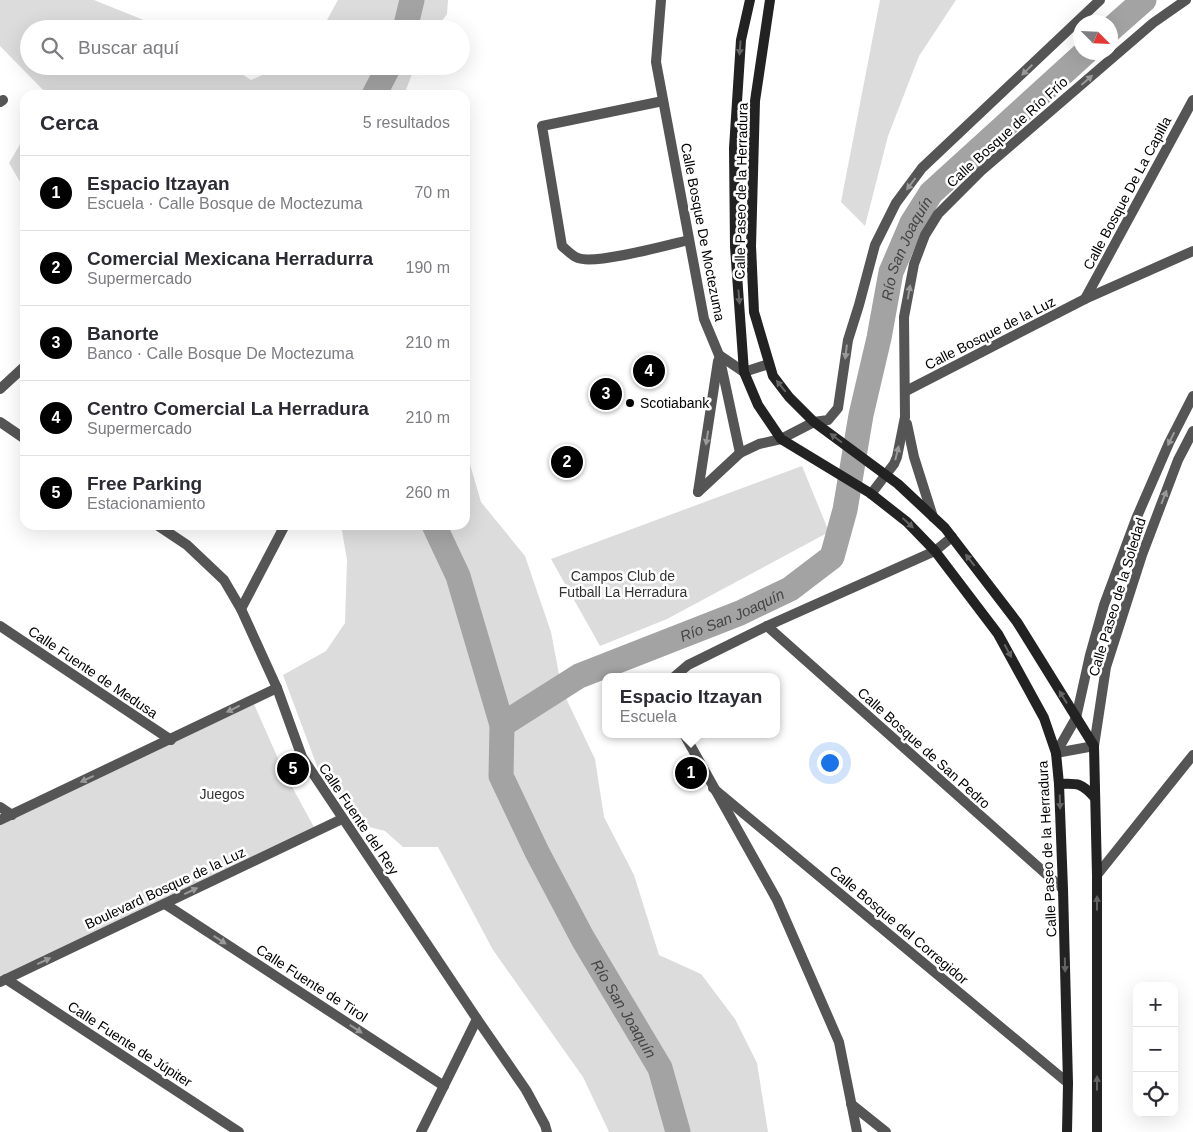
<!DOCTYPE html>
<html lang="es">
<head>
<meta charset="utf-8">
<style>
  :root { --surface:#fff; --page:#f7f7f7; --text:#2b2b33; --muted:#7c7c81; --line:#e1e1e2; --accent:#000 }
  body { margin:0; font-family:Helvetica,sans-serif; background:var(--page); color:var(--text) }
  .controls { position:absolute; right:15px; bottom:15px; display:grid; overflow:hidden; border-radius:10px; box-shadow:0 5px 20px #0002 }
  .controls button { width:45px; height:45px; display:grid; place-items:center; padding:0; border:0; border-bottom:1px solid var(--line); background:var(--surface); color:var(--text); font:25px sans-serif }
  .compass { position:absolute; left:1073px; top:15px; width:45px; height:45px; border-radius:50%; background:var(--surface); box-shadow:0 5px 20px #0002; rotate:114deg }
  .you { position:absolute; left:829px; top:762px; width:18px; height:18px; margin:-12px; border:4px solid #fff; border-radius:50%; background:#1a73e8; box-shadow:0 0 0 8px #1a73e833 }
  .badge { display:grid; place-items:center; width:32px; height:32px; border-radius:50%; background:var(--accent); color:#fff; font-size:16px; font-weight:700 }
  .pin { position:absolute; translate:-50% -50%; border:2px solid #fff; box-shadow:0 1px 5px #0006 }
  .popup { position:absolute; left:602px; top:673px; width:178px; height:65px; box-sizing:border-box; display:grid; place-content:center; border-radius:10px; background:var(--surface); filter:drop-shadow(0 1px 4px #0005); font-size:16px; white-space:nowrap; color:var(--muted) }
  .popup b { font-size:19px; color:var(--text) }
  .popup::after { content:''; position:absolute; left:50%; top:100%; margin-left:-10px; border:10px solid transparent; border-top-color:var(--surface) }
  .list { margin:0; padding:0; list-style:none }
  h2 { display:flex; justify-content:space-between; align-items:center; height:65px; margin:0; padding:0 20px; font-size:21px }
  h2 small { font-size:16px; font-weight:400; color:var(--muted) }
  .list li { display:grid; grid-template-columns:32px 1fr auto; gap:15px; align-items:center; box-sizing:border-box; height:75px; padding:0 20px; border-top:1px solid var(--line) }
  .list b { display:block; font-size:19px; white-space:nowrap }
  .list p { margin:0; font-size:16px; white-space:nowrap; color:var(--muted) }
  .list em { font-size:16px; font-style:normal; color:var(--muted) }
  .icon { flex:none; width:28px; height:28px; fill:none; stroke:currentColor; stroke-width:2; stroke-linecap:round; stroke-linejoin:round }
  .map { position:relative; flex:none; width:1193px; height:1132px; overflow:hidden }
  .search { position:absolute; background:var(--surface); box-shadow:0 5px 20px #0002; left:20px; top:20px; width:450px; height:55px; display:flex; align-items:center; gap:12px; box-sizing:border-box; padding:0 18px; border-radius:28px; color:var(--muted); font-size:19px }
  .panel { position:absolute; background:var(--surface); box-shadow:0 5px 20px #0002; left:20px; top:90px; width:450px; height:440px; border-radius:15px }
  .map>svg:first-child { display:block }
  .green { fill:#dcdcdc }
  .lines { fill:none; stroke-linecap:round; stroke-linejoin:round }
  .river { stroke:#a3a3a3; stroke-width:25 }
  .street { stroke:#555; stroke-width:10 }
  .secondary { stroke:#222; stroke-width:10 }
  .oneway { fill:#646464 }
  .oneway2 { fill:#999 }
  .poi-dot { fill:#000; stroke:#fff; stroke-width:2 }
  .labels { text-anchor:middle; dominant-baseline:central; stroke-width:5; stroke-linejoin:round; paint-order:stroke }
  .street-label { font-size:14px; fill:#000; stroke:#fff }
  .poi-label { font-size:14px; fill:#000; stroke:#fff; text-anchor:start }
  .park-label { font-size:14px; fill:#333; stroke:#fff }
  .water-label { font-size:15px; font-style:italic; fill:#444; stroke:#fff }
</style>
</head>
<body>
<div class="map">
<svg width="1193" height="1132" viewBox="0 0 1193 1132">
  <rect width="100%" height="100%" fill="#fff"/>
  <g class="green">
    <path d="M0,0h94l72,29h-137v37h200l22,14 32,-14h132l-11,29h-356l-48,-49z"/>
    <path d="M338,0h110l-1,14 -11,15h-114z"/>
    <path d="M880,0h76l-37,56 -31,80 -23,90 -24,-24z"/>
    <path d="M25,136v50l-2,1 -14,-24z"/>
    <path d="M465,405v42l16,55 44,54 26,76 11,58 33,69 9,58 30,58 25,80 42,19 34,45 22,44 11,69h-159l-26,-55 -90,-127 -55,-103h-35l-18,-16 -20,-5 -47,-57 -35,-94 43,-24 19,-28 2,-63 -6,-35h124z"/>
    <path d="M802,466l27,66 -162,87 -67,27 -49,-87z"/>
    <path d="M253,702l31,70 31,57 -315,149v-155z"/>
  </g>
  <g class="lines">
    <g class="river">
      <path d="M405,29l7,-29"/>
      <path d="M1110,30l34,-30"/>
      <path d="M374,95l15,-29"/>
      <path id="s1" d="M434,525l24,51 44,149 -1,51 36,76 46,87 77,129 18,64"/>
      <path id="s2" d="M502,725l77,-49 161,-63 50,-24 42,-32 13,-47 16,-95 18,-77 12,-66 21,-49 19,-30 155,-141"/>
    </g>
    <g class="street">
      <path d="M661,0l-5,62 48,257 15,36 21,98"/>
      <path d="M663,101l-121,25 20,120c5,4 10,10 16,12 17,7 90,-13 111,-18"/>
      <path d="M0,102l3,-2"/>
      <path d="M1085,299l108,-199"/>
      <path d="M719,355l25,17 25,-8"/>
      <path d="M0,389l25,-23"/>
      <path d="M906,391l179,-92 108,-48"/>
      <path d="M0,422l25,17"/>
      <path d="M907,424l7,33 19,60"/>
      <path d="M698,492l42,-39 19,-9 22,-5 33,-17 14,-2 10,-12 10,-68 11,-35 16,-60 21,-42 26,-35 178,-168"/>
      <path d="M698,492l20,-131"/>
      <path d="M871,494l23,-30 3,-7 8,-40 -1,-100 10,-53 11,-29 13,-21 43,-43 172,-148 33,-23"/>
      <path d="M157,525l30,20 37,35 17,29 36,79 25,69 175,262 49,71 19,35 2,7"/>
      <path d="M241,609l44,-84"/>
      <path d="M0,626l171,114"/>
      <path d="M767,626l296,263"/>
      <path d="M674,677l14,-12 79,-39 168,-75 17,-14"/>
      <path d="M684,734l93,166 62,142 18,90"/>
      <path d="M1056,753l20,-35 14,-63 14,-50 32,-86 33,-76 24,-47"/>
      <path d="M1056,753l38,-7 12,-79 36,-112 36,-95 15,-29"/>
      <path d="M713,788l355,295"/>
      <path d="M0,807l12,8"/>
      <path d="M0,820l277,-132"/>
      <path d="M1097,875l96,-120"/>
      <path d="M165,904l279,182"/>
      <path d="M6,979l233,153"/>
      <path d="M0,982l342,-163"/>
      <path d="M851,1104l35,28"/>
      <path d="M421,1132l56,-113"/>
    </g>
    <g class="secondary">
      <path d="M750,0l-9,40 -7,108 1,99 9,125 14,33 23,34 89,54 37,29 28,29 63,83 46,84 12,35 3,31 4,105 5,194 -1,49"/>
      <path d="M770,0l-15,101 -4,145 3,66 19,64 16,21 25,25 84,62 47,44 72,94 77,124 3,129v257"/>
      <path d="M1059,784c19,-1 23,-1 36,14"/>
    </g>
  </g>
  <defs><path id="oneway-solid" d="M-6-.8H1V-3.2L6.5 0L1 3.2V.8H-6Z" transform="scale(1.25)"/></defs>
  <g class="oneway">
    <use href="#oneway-solid" transform="translate(740 48) rotate(94)"/>
    <use href="#oneway-solid" transform="translate(739 297) rotate(85)"/>
    <use href="#oneway-solid" transform="translate(781 386) rotate(-129)"/>
    <use href="#oneway-solid" transform="translate(836 438) rotate(-143)"/>
    <use href="#oneway-solid" transform="translate(908 523) rotate(43)"/>
    <use href="#oneway-solid" transform="translate(970 560) rotate(-128)"/>
    <use href="#oneway-solid" transform="translate(1008 651) rotate(62)"/>
    <use href="#oneway-solid" transform="translate(1063 697) rotate(-122)"/>
    <use href="#oneway-solid" transform="translate(1060 802) rotate(88)"/>
    <use href="#oneway-solid" transform="translate(1097 903) rotate(-90)"/>
    <use href="#oneway-solid" transform="translate(1065 965) rotate(89)"/>
    <use href="#oneway-solid" transform="translate(1097 1083) rotate(-90)"/>
  </g>
  <g class="oneway2">
    <use href="#oneway-solid" transform="translate(1027 70) rotate(136)"/>
    <use href="#oneway-solid" transform="translate(1087 80) rotate(-41)"/>
    <use href="#oneway-solid" transform="translate(911 184) rotate(127)"/>
    <use href="#oneway-solid" transform="translate(909 292) rotate(-80)"/>
    <use href="#oneway-solid" transform="translate(846 352) rotate(97)"/>
    <use href="#oneway-solid" transform="translate(707 438) rotate(99)"/>
    <use href="#oneway-solid" transform="translate(1171 439) rotate(116)"/>
    <use href="#oneway-solid" transform="translate(897 453) rotate(-76)"/>
    <use href="#oneway-solid" transform="translate(1164 497) rotate(-69)"/>
    <use href="#oneway-solid" transform="translate(233 709) rotate(154)"/>
    <use href="#oneway-solid" transform="translate(87 779) rotate(155)"/>
    <use href="#oneway-solid" transform="translate(191 891) rotate(-25)"/>
    <use href="#oneway-solid" transform="translate(220 940) rotate(33)"/>
    <use href="#oneway-solid" transform="translate(44 961) rotate(-25)"/>
    <use href="#oneway-solid" transform="translate(356 1029) rotate(33)"/>
  </g>
  <circle class="poi-dot" cx="630" cy="403" r="5"/>
  <g class="labels">
    <g class="street-label">
      <text transform="translate(1007 132) rotate(-42)">Calle Bosque de Río Frío</text>
      <text transform="translate(741 191) rotate(-89)">Calle Paseo de la Herradura</text>
      <text transform="translate(1127 193) rotate(-62)">Calle Bosque De La Capilla</text>
      <text transform="translate(703 232) rotate(79)">Calle Bosque De Moctezuma</text>
      <text transform="translate(990 333) rotate(-27)">Calle Bosque de la Luz</text>
      <text transform="translate(1117 597) rotate(-73)">Calle Paseo de la Soledad</text>
      <text transform="translate(93 672) rotate(34)">Calle Fuente de Medusa</text>
      <text transform="translate(924 748) rotate(42)">Calle Bosque de San Pedro</text>
      <text transform="translate(359 819) rotate(56)">Calle Fuente del Rey</text>
      <text transform="translate(1047 849) rotate(-93)">Calle Paseo de la Herradura</text>
      <text transform="translate(165 888) rotate(-25)">Boulevard Bosque de la Luz</text>
      <text transform="translate(899 925) rotate(40)">Calle Bosque del Corregidor</text>
      <text transform="translate(312 983) rotate(33)">Calle Fuente de Tirol</text>
      <text transform="translate(130 1044) rotate(33)">Calle Fuente de Júpiter</text>
    </g>
    <g class="poi-label">
      <text x="640" y="403">Scotiabank</text>
    </g>
    <g class="park-label">
      <text x="623" y="576">Campos Club de<tspan x="623" dy="16">Futball La Herradura</tspan></text>
      <text x="222" y="794">Juegos</text>
    </g>
    <g class="water-label">
      <text stroke="none"><textPath href="#s2" startOffset="691">Río San Joaquín</textPath></text>
      <text stroke="none"><textPath href="#s2" startOffset="256">Río San Joaquín</textPath></text>
      <text stroke="none"><textPath href="#s1" startOffset="526">Río San Joaquín</textPath></text>
    </g>
  </g>
</svg>
<div class="controls">
<button>+</button>
<button>−</button>
<button><svg class="icon" aria-label="locate" viewBox="0 0 24 24"><circle cx="12" cy="12" r="6"/><path d="M12 2v4M12 18v4M2 12h4M18 12h4"/></svg></button>
</div>
<svg class="compass" viewBox="-18 -18 36 36"><path d="M0-13l5 13h-10z" fill="#e53935"/><path d="M0 13l5-13h-10z" fill="#7c7c81"/></svg>
<div class="you"></div>
<div class="pin badge" style="left:691px;top:773px">1</div>
<div class="popup"><b>Espacio Itzayan</b>Escuela</div>
<div class="pin badge" style="left:567px;top:462px">2</div>
<div class="pin badge" style="left:606px;top:394px">3</div>
<div class="pin badge" style="left:649px;top:371px">4</div>
<div class="pin badge" style="left:293px;top:769px">5</div>
<div class="search"><svg class="icon" aria-label="search" viewBox="0 0 24 24"><circle cx="10" cy="10" r="6"/><path d="M15 15l6 6"/></svg>Buscar aquí</div>
<section class="panel">
<h2>Cerca<small>5 resultados</small></h2>
<ul class="list">
<li><span class="badge">1</span><div><b>Espacio Itzayan</b><p>Escuela · Calle Bosque de Moctezuma</p></div><em>70 m</em></li>
<li><span class="badge">2</span><div><b>Comercial Mexicana Herradurra</b><p>Supermercado</p></div><em>190 m</em></li>
<li><span class="badge">3</span><div><b>Banorte</b><p>Banco · Calle Bosque De Moctezuma</p></div><em>210 m</em></li>
<li><span class="badge">4</span><div><b>Centro Comercial La Herradura</b><p>Supermercado</p></div><em>210 m</em></li>
<li><span class="badge">5</span><div><b>Free Parking</b><p>Estacionamiento</p></div><em>260 m</em></li>
</ul>
</section>
</div>
</body>
</html>
